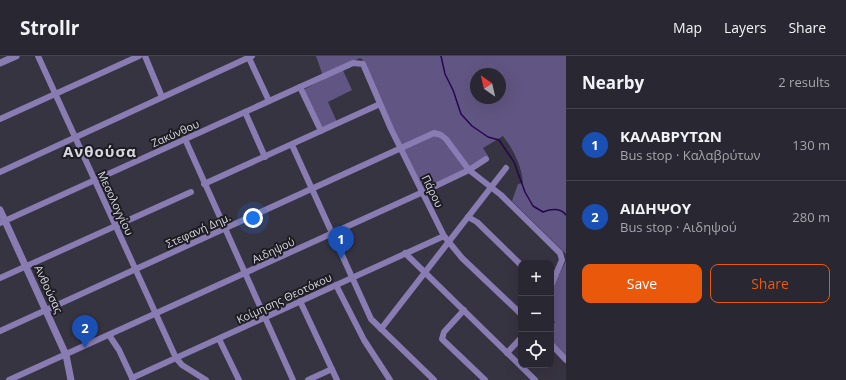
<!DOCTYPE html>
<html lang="en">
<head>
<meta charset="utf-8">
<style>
  :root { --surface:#292731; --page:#312f39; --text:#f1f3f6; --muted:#a5a5ab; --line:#45444d; --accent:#ea580c }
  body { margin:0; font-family:"Open Sans",sans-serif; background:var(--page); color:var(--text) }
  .controls { position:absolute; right:12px; bottom:12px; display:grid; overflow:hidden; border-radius:8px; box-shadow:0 4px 16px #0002 }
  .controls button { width:36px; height:36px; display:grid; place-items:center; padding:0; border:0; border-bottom:1px solid var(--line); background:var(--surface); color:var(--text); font:20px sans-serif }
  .compass { position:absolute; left:470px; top:12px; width:36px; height:36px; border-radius:50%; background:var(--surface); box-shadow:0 4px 16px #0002; rotate:326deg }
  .you { position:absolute; left:253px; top:162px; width:14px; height:14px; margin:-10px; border:3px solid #fff; border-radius:50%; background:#1a73e8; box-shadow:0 0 0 6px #1a73e833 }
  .badge { display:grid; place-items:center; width:26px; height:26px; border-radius:50%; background:var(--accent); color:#fff; font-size:13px; font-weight:700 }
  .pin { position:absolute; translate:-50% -33px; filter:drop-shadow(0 1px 2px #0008) }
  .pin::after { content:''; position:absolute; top:21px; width:14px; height:12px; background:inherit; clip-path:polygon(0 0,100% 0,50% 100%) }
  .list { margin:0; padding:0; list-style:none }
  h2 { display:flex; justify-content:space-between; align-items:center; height:52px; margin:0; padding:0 16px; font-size:17px }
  h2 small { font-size:13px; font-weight:400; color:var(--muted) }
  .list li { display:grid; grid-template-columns:26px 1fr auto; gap:12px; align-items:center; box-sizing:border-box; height:72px; padding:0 16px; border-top:1px solid var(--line) }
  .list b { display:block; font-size:15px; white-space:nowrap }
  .list p { margin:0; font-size:13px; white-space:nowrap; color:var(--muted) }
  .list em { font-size:13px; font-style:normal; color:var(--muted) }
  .actions { display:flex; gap:8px; padding:12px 16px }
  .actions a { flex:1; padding:9px 0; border:1px solid var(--accent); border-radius:8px; text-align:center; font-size:14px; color:var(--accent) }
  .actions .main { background:var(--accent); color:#fff }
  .icon { flex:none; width:22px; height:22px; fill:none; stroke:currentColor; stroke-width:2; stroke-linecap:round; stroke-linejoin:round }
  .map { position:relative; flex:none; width:566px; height:324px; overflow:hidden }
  header { display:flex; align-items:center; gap:24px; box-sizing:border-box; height:56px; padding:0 20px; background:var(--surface); border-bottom:1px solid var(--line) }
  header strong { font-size:19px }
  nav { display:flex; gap:22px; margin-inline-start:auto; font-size:14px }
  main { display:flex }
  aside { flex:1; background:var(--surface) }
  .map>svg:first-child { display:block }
  .green { fill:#615683; fill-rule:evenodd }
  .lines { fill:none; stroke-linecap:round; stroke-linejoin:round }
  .stream { stroke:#260650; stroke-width:1.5 }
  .minor { stroke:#887cb2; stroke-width:6 }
  .tertiary { stroke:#887cb2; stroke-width:7 }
  .labels { text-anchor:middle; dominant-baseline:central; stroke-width:4; stroke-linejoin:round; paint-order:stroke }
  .street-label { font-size:11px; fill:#d9d8e0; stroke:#1e1d23 }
  .district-label { font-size:15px; font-weight:bold; letter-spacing:1px; fill:#d9d8e0; stroke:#1e1d23 }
</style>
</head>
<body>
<header>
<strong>Strollr</strong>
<nav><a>Map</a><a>Layers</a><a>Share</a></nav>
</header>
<main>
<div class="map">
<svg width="566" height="324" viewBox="0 0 566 324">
  <rect width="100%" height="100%" fill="#373441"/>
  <g class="green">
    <path d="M316,0h250v198l-54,-53 6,-17 5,-1c-1,-17 -10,-34 -20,-47l-20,12 5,8 -17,11 -47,22 -33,-63 -29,-67 -2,-1 -19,8 11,24 -24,12 9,20 -15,8 -19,-40 21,-11zM476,18h24v24h-24z"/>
    <path d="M566,205v95l-15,-16v-12l4,-6c-14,-16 3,-45 11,-61z"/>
  </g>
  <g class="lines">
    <path class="stream" d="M441,0l4,18 8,16 8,24 11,12 16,11 11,3 15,22 11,30 8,14 10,6c8,-3 17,-5 23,3"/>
    <g class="minor">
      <path d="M38,0l138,302 6,7 24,15"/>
      <path d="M145,0l17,41"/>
      <path d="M248,0l21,45"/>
      <path d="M300,31l21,44"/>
      <path d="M245,56l20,45"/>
      <path d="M0,63l139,-63"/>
      <path d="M185,83l108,241"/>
      <path d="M292,89l79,174 63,61"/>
      <path d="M0,116l252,-116"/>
      <path d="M204,128l176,-80"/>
      <path d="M468,161l9,5 44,43"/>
      <path d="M0,167l353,-160 10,1 28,65 53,107 18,22 59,56"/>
      <path d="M405,197l130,127"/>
      <path d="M0,222l191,-86"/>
      <path d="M336,229l28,55 26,40"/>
      <path d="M300,245l37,79"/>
      <path d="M464,254l-20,22 -2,7 43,41"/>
      <path d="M381,273l125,-161"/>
      <path d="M0,275l434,-198 7,2 5,4 23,31 32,25 59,58 2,7 -11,26"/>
      <path d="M109,279l10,15 14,30"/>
      <path d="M219,283l20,41"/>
      <path d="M551,288l15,16"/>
      <path d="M507,297l14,-15"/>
      <path d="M132,322l312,-142"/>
      <path d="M9,324l414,-188 46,-22 17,-11"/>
      <path d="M308,324l24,-11"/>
    </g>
    <g class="tertiary">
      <path d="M0,7l16,-7"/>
      <path d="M0,154l66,145 5,25"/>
    </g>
  </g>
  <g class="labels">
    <g class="street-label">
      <text transform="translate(175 77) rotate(-24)">Ζακύνθου</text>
      <text transform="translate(433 135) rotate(64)">Πάρου</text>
      <text transform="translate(116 147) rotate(65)">Μεσολογγίου</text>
      <text transform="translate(198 174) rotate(-24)">Στεφανή Δημ.</text>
      <text transform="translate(273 194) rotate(-25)">Αιδηψού</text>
      <text transform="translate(49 233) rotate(65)">Ανθούσας</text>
      <text transform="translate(284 242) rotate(-25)">Κοίμησης Θεοτόκου</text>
    </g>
    <g class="district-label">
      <text x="100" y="95">Ανθούσα</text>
    </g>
  </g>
</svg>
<div class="controls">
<button>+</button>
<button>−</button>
<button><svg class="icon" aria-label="locate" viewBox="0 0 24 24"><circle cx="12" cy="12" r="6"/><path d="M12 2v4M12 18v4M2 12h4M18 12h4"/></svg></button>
</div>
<svg class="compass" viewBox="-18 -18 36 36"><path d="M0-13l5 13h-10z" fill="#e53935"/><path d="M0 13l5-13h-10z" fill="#a5a5ab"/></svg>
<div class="you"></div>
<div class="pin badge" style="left:341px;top:203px;background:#1a4fb4">1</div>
<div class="pin badge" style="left:85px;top:292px;background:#1a4fb4">2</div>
</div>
<aside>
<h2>Nearby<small>2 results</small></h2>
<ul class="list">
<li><span class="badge" style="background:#1a4fb4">1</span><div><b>ΚΑΛΑΒΡΥΤΩΝ</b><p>Bus stop · Καλαβρύτων</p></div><em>130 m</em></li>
<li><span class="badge" style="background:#1a4fb4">2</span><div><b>ΑΙΔΗΨΟΥ</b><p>Bus stop · Αιδηψού</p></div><em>280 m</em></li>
</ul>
<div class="actions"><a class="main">Save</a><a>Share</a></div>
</aside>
</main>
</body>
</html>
